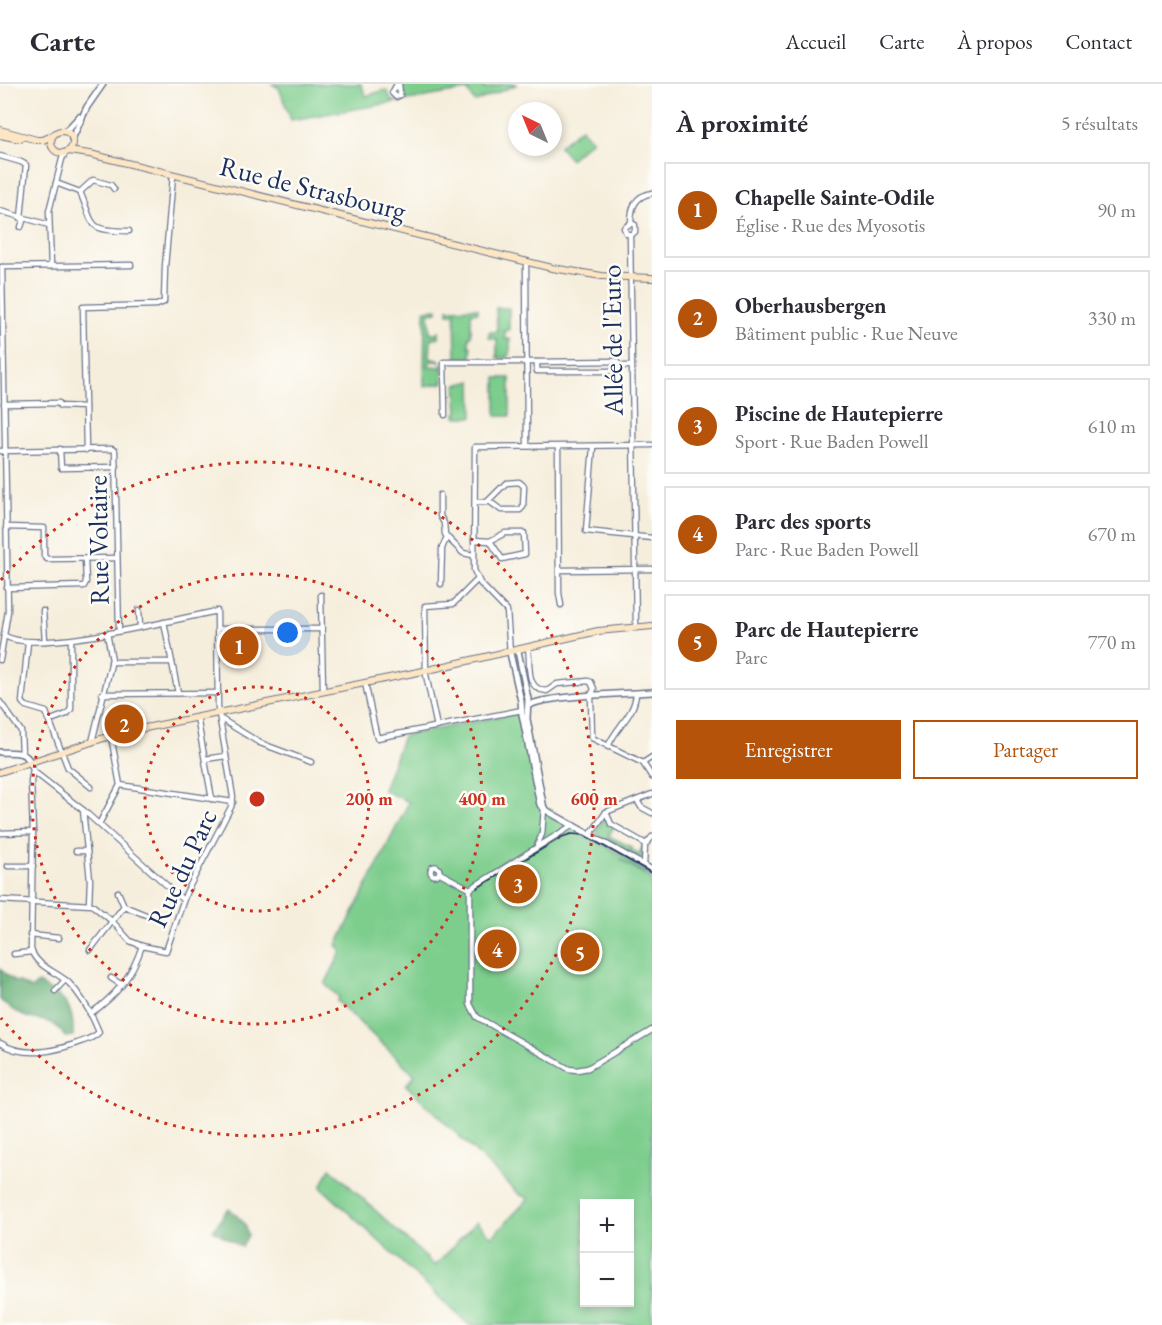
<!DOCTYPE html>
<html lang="fr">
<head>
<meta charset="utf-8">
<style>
  :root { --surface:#fff; --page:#f7f7f7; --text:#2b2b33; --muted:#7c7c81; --line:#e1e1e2; --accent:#b45309 }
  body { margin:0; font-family:"EB Garamond",serif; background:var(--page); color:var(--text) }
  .controls { position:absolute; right:18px; bottom:18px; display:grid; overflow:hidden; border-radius:0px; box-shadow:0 3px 9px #0003 }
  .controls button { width:54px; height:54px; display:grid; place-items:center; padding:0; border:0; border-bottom:2px solid var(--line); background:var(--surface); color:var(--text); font:30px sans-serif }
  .compass { position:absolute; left:508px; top:18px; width:54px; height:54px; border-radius:50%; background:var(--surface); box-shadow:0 3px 9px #0003; rotate:317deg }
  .you { position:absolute; left:288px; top:549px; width:21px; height:21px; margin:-15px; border:4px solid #fff; border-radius:50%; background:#1a73e8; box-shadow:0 0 0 9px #1a73e833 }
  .badge { display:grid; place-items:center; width:39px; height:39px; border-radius:50%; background:var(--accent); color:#fff; font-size:20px; font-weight:700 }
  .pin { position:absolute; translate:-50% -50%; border:3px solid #fff; box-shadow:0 2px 6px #0006 }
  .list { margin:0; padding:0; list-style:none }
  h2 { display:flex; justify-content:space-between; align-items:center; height:78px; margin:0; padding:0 24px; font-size:26px }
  h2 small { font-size:20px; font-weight:400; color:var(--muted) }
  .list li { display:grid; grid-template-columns:39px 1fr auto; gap:18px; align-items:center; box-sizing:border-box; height:96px; margin:0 12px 12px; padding:0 12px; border:2px solid var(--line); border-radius:0px }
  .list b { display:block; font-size:22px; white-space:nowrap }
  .list p { margin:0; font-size:20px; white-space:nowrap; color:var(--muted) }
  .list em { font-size:20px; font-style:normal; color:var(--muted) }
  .actions { display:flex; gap:12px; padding:18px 24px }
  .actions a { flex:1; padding:14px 0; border:2px solid var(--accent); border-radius:0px; text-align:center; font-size:21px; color:var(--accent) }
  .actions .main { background:var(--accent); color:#fff }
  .map { position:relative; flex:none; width:652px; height:1241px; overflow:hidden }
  header { display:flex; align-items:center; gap:36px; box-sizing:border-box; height:84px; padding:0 30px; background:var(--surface); border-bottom:2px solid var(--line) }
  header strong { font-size:28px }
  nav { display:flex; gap:33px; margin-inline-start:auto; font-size:21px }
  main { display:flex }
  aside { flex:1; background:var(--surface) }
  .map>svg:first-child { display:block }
  .green { fill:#7dcd8d; stroke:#4c7e76; stroke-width:1.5; fill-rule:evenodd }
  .forest { fill:#66b078; stroke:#40706b; stroke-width:1.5 }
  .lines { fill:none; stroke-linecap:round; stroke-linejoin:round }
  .minor-casing { stroke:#68728a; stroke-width:7 }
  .tertiary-casing { stroke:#68728a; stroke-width:8 }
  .secondary-casing { stroke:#68728a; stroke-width:8 }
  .minor { stroke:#fff; stroke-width:4.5 }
  .tertiary { stroke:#fff; stroke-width:5 }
  .secondary { stroke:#fce6c4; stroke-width:6 }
  .tram { stroke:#1b2f5e; stroke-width:1.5 }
  .ring { fill:none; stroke:#c8321e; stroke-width:3; stroke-dasharray:3 6 }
  .labels { text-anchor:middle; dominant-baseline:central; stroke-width:5; stroke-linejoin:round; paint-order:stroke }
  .street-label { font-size:27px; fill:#1b2f5e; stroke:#fdfcf7 }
  .centre { fill:#c8321e; stroke:#fdfcf7; stroke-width:3 }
  .ring-label { font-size:18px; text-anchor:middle; font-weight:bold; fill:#c8321e; stroke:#fdfcf7; stroke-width:5; stroke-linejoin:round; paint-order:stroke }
</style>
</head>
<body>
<header>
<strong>Carte</strong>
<nav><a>Accueil</a><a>Carte</a><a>À propos</a><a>Contact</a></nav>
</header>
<main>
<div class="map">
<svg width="652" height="1241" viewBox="0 0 652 1241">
  <rect width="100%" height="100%" fill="#fdfcf7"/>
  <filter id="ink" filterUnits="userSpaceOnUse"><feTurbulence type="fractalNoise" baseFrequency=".0167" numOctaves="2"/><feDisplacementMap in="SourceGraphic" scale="12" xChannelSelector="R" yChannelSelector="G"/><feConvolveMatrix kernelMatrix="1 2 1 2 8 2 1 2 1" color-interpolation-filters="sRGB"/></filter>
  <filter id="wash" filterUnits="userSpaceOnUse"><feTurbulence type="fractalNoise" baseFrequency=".008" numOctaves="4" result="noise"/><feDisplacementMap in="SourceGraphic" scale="24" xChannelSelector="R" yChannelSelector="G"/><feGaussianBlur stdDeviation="1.35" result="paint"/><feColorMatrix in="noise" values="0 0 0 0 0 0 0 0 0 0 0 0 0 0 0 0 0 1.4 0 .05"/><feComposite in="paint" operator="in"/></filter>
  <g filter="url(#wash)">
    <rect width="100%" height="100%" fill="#f6eedc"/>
    <g class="green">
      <path d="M272,0h89l5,12 19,-6 3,1 3,9 5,2 10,-5 -4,-13h79l4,5 17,-5h16l-43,18 -8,-12 -176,30 -12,-32z"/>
      <path d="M581,44l11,12 -22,19 -11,-13z"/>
      <path d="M478,224v4l-7,1v23h-2v10l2,1v11h-15l-1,-45h-7v-4z"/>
      <path d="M496,224h13v22l-4,1v8h5v16h-3v3h-10v-19l-8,-1v-6h8z"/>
      <path d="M437,225v3l-8,1 1,20h8l1,-3v7l-8,1 -1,20 8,1 2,2h-10l-1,5 12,1 1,-4 1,20 -19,3 1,-76z"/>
      <rect x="496" y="294" width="14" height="38"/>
      <path d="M472,297l1,36h-17v-4h2l-2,-28z"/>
      <path d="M517,629l25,97 44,27 1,-2 65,37v4l-32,-17 32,20v446h-183l-148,-138 9,-19 105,98 41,-44 16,15 37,-39 -9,-3 -114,-110 9,-10 -78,-74 2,-4 -14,-13 17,-33 -5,-6 72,-143 -26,-12 20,-54zM584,1120h46v98h-46z"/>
      <path d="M606,731l8,12 -6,9 23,11v2l8,5 3,-6 1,13 -45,-26 -2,-4z"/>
    </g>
    <g class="forest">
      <path d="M0,885l15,13h4l12,7 7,-6c24,15 37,20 35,53l-8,1c-14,-23 -25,-12 -45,-23 -7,-3 -14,-9 -20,-14z"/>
      <path d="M230,1125l15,15 3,11 -6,12 -29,-17 14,-20z"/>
    </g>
  </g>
  <g filter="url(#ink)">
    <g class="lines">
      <g class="minor-casing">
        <g id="minor">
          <path d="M397,0l-5,9 4,4 4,-2 -1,-11"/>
          <path d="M0,72l21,6 5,3 -5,53"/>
          <path d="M56,99l24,9c15,34 6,39 49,39"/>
          <path d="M80,108l13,-12 18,5 3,4"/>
          <path d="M0,127l49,14"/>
          <path d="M21,143l3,-9"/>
          <path d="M630,151l5,-3v-7l-4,-2"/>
          <path d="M526,177l1,185"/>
          <path d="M51,182l-2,-55 13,-52 4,-7"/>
          <path d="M2,183l129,-2"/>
          <path d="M620,282l-5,5h-78v-9l79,-1 4,5h11"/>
          <path d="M4,320l55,-1 1,3 25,1"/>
          <path d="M445,331l-1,-53h93"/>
          <path d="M558,363l1,146 2,12"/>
          <path d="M593,363l-7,84 66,7"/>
          <path d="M60,365l1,19 55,-1"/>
          <path d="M86,366l-3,-143 74,-2 7,-3 1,-35 8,-91"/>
          <path d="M0,367l112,-2 3,2 4,180"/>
          <path d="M440,411v21l4,7 1,11 2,3 -5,11 -1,36"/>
          <path d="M475,418h12l19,-19 13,-1 5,4 -1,21 -3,3h-19l-12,-9"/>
          <path d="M6,443l38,1v28l3,3 70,-1"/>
          <path d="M447,453l16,16 10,2"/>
          <path d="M474,456l16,1 12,18 23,-5 -1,-21h-19l-15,8"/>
          <path d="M560,486l92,-1"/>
          <path d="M7,504l77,-2 2,-4 -1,-22"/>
          <path d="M321,511l2,96"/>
          <path d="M139,526l1,16"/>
          <path d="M43,527l2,30"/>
          <path d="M164,538l14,71"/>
          <path d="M636,543l-6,-392 -4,-2 -2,-5 7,-5c0,-16 4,-27 21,-30"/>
          <path d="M218,545h104"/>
          <path d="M28,558l-6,60 4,4 20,6 22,56 23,19"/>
          <path d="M528,564c3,15 -4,42 19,43l10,-7 31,-3 3,1 3,7 -3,7 1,42 51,25 9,14"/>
          <path d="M510,569l-3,-42 -27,-28 -6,-13 1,-123 177,-2"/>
          <path d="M0,576l8,-49 -6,-344"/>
          <path d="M111,578h61"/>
          <path d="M365,599l12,55 145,-28"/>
          <path d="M102,610l116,-1"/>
          <path d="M0,618l21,29 1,23"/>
          <path d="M197,633l15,82"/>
          <path d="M221,635l39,24 51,19"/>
          <path d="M51,636l16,-6 4,-5v-69"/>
          <path d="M437,643l-11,-52 -1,-69 28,-2 24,-24"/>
          <path d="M92,658l20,-82 -5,-27"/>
          <path d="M608,663c7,-20 27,-31 28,-54"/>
          <path d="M205,675l21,-3"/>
          <path d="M643,679l9,-6"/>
          <path d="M33,687l50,39 100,90"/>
          <path d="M120,701l113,17"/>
          <path d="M637,716l4,7 11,6"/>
          <path d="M83,726l7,70 -1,24"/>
          <path d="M606,728l5,12 35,20"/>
          <path d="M99,740l21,-39 -9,-49"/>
          <path d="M573,741l-103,64v115l7,13 92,52 8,1 11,-2 64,-38"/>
          <path d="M0,749l33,-1"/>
          <path d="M590,751l16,-23 46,-18"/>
          <path d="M537,762l5,-12 2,-25"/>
          <path d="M76,767h11"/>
          <path d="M8,782h25"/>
          <path d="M644,782l1,-21 7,-8"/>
          <circle cx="435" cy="787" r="4.5"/>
          <path d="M440,789l30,16"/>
          <path d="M0,816l92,5 21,17 17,19 12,5 24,5 20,-58 45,-86 2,-10 -15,-89 -1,-97c-41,8 -180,44 -212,25"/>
          <path d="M124,822l22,9"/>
          <path d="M30,851l29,3"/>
          <path d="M90,866l34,-44 -6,-14"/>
          <path d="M14,870l17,-2"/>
          <path d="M111,894l11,7"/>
          <path d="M55,907l10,-11"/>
          <path d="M90,930c26,-18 42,-38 52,-68"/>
          <path d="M0,959c25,16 57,8 83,-2 6,-2 12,-4 16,-9 -7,-17 -17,-36 -30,-49 -13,-12 -33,-16 -38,-34l2,-117 -2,-51 2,-11 -3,-8"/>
        </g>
      </g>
      <g class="tertiary-casing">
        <g id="tertiary">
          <path d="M63,47l5,-2 11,-12"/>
          <path d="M72,55l15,-32 16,-23"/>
          <path d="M518,567l10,48 -1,20 17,90"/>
          <path d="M510,569l11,48 1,13 18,91 9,7 103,58"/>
          <path d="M528,622c17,-11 100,-12 124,-14"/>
          <path d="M0,668c12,1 25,-2 30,10"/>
        </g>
      </g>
      <g class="secondary-casing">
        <g id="secondary">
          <path d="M0,46l37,10h6l9,-4"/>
          <circle cx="62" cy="58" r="11"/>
          <path d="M0,51l20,4"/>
          <path d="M68,67l22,3 462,114 50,8 50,2"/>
          <path d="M0,688l116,-38 312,-64 170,-39 54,-5"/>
        </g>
      </g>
      <use href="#minor" class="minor"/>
      <use href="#tertiary" class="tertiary"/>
      <use href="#secondary" class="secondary"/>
      <path class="tram" d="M477,804l85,-51 9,-3 13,1 68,38"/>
    </g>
  </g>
  <g class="ring">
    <circle cx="257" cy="715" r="112"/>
    <circle cx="257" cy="715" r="225"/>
    <path d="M1 496A337 337 0 1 1 1 934"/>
  </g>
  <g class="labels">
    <g class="street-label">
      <text transform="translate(313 104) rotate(14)">Rue de Strasbourg</text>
      <text transform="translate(612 256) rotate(-91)">Allée de l'Euro</text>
      <text transform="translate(98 456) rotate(-91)">Rue Voltaire</text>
      <text transform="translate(182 784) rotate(-65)">Rue du Parc</text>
    </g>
  </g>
  <circle cx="257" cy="715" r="9" class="centre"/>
  <g class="ring-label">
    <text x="369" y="721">200 m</text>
    <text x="482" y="721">400 m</text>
    <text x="594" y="721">600 m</text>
  </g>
</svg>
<div class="controls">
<button>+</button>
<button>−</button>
</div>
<svg class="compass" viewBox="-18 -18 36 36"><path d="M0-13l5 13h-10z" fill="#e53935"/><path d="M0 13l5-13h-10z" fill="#7c7c81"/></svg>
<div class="you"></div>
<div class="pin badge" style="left:239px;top:562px">1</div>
<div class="pin badge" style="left:124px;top:640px">2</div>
<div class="pin badge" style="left:518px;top:800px">3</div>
<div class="pin badge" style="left:497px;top:865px">4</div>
<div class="pin badge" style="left:580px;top:868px">5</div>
</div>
<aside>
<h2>À proximité<small>5 résultats</small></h2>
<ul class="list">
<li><span class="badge">1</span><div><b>Chapelle Sainte-Odile</b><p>Église · Rue des Myosotis</p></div><em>90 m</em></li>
<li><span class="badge">2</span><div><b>Oberhausbergen</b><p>Bâtiment public · Rue Neuve</p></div><em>330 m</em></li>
<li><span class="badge">3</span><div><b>Piscine de Hautepierre</b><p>Sport · Rue Baden Powell</p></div><em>610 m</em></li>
<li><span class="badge">4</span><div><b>Parc des sports</b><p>Parc · Rue Baden Powell</p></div><em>670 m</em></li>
<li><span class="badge">5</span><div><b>Parc de Hautepierre</b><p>Parc</p></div><em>770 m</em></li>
</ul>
<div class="actions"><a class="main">Enregistrer</a><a>Partager</a></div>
</aside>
</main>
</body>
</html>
